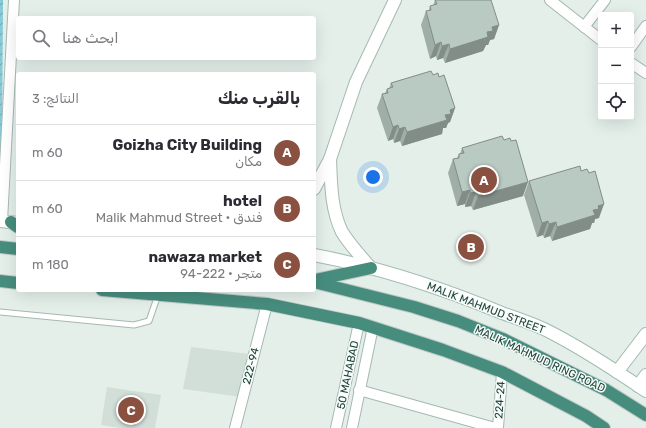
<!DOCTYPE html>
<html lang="ar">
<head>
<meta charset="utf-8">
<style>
  :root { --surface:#fff; --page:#f7f7f7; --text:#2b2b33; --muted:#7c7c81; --line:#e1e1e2; --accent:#8a5141 }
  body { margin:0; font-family:Rubik,"Noto Sans Arabic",sans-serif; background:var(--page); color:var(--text); direction:rtl }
  .controls { position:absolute; right:12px; top:12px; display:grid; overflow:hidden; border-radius:4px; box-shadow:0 4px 16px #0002 }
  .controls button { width:36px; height:36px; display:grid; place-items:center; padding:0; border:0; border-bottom:1px solid var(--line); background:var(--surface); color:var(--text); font:20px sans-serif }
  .you { position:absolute; left:373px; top:177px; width:14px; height:14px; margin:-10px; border:3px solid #fff; border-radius:50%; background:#1a73e8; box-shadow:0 0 0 6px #1a73e833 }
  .badge { display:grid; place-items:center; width:26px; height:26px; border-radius:50%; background:var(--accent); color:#fff; font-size:13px; font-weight:700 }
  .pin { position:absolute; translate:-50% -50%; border:2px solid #fff; box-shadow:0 1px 4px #0006 }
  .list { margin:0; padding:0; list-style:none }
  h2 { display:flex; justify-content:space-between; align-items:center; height:52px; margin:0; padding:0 16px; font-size:17px }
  h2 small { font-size:13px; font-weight:400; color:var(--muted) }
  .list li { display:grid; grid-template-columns:26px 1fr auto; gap:12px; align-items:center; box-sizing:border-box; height:56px; padding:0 16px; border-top:1px solid var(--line) }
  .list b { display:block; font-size:15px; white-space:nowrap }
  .list p { margin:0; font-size:13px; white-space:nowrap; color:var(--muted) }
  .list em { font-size:13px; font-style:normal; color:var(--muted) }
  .icon { flex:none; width:22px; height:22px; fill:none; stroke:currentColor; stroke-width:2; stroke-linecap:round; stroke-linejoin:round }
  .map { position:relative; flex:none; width:646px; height:428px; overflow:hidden; direction:ltr }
  .search { position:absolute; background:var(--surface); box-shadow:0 4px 16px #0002; left:16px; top:16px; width:300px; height:44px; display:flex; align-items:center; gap:10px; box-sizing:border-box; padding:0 14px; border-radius:4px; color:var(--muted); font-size:15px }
  .panel { position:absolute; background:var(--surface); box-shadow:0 4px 16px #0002; left:16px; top:72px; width:300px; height:220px; border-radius:4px; direction:rtl }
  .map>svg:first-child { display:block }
  .built { fill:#d2dfd9 }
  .water { fill:url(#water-waves) }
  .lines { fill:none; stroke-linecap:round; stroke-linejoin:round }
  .service-casing { stroke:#a6b8b2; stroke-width:7 }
  .minor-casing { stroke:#a6b8b2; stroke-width:12 }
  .tertiary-casing { stroke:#a6b8b2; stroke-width:14 }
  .secondary-casing { stroke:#a1bcb3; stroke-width:14 }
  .trunk-casing { stroke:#c1cac8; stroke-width:14 }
  .service { stroke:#fff; stroke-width:5 }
  .minor { stroke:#fff; stroke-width:10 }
  .tertiary { stroke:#fff; stroke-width:12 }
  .secondary { stroke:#fff; stroke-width:12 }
  .trunk { stroke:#478d7e; stroke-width:12 }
  .wall { fill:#9faea8 }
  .shaded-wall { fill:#828d88 }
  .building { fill:#b9cac3; stroke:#828d88 }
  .labels { text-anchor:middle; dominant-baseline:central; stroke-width:3; stroke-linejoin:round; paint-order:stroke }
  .street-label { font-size:11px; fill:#21433a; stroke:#f5fbf8 }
</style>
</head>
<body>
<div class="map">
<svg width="646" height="428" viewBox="0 0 646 428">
  <defs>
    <pattern id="water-waves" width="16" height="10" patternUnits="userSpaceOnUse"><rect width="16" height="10" fill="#87cad8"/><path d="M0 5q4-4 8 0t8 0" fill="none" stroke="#6ea6b0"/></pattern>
  </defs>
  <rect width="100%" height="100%" fill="#e4efea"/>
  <g class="built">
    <path d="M191,347l59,7 -9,43 -58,-8z"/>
    <path d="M107,387l54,8 -6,33h-35l-19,-3z"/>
  </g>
  <path class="water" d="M0,0h3l-1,145h-2z"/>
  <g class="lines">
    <g class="service-casing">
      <path id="service" d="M0,312l134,13 15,-4 9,-26"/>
    </g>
    <g class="minor-casing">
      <g id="minor">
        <path d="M550,0l51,40"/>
        <path d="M584,27l21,-27"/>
        <path d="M631,47l15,-21"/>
        <path d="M631,63l15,10"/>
        <path d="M2,221l12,-221"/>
        <path d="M359,390l136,38"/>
        <path d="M235,428l32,-124"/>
        <path d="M336,428l23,-105"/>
        <path d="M352,428l21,-101"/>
        <path d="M498,428l4,-56"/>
      </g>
    </g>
    <g class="tertiary-casing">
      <g id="tertiary">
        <path d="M330,159c1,24 1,51 12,73 8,13 19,25 29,36"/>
        <path d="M314,189l16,-30 26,-77 39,-82"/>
        <path d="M617,372l29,-38"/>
        <path d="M638,386l8,-11"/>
      </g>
    </g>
    <g class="secondary-casing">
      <g id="secondary">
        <path d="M0,221l18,2"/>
        <path d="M314,255c64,12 128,33 188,58 16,6 33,11 48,19 33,17 65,38 96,59"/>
      </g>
    </g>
    <g class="trunk-casing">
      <g id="trunk">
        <path d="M11,222l7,5"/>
        <path d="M0,247l18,2"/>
        <path d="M315,280l56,-12"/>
        <path d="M0,281l18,2"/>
        <path d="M314,282l100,25 44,14 45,18 103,51 40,25"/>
        <path d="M102,290l165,14 92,19 84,27 59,22 84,44 18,12"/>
      </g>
    </g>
    <use href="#service" class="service"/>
    <use href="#minor" class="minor"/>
    <use href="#tertiary" class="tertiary"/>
    <use href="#secondary" class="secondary"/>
    <use href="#trunk" class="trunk"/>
  </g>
  <g class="wall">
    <path d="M435,0l64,25 -5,14 -4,1 -2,5h-2l-3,6 -38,12 -2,-5 -6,2 -1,-4 -6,3 -9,-34 5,-14 3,-1 1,-4h3z"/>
    <path d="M433,75l6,2 16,31 -5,14 -2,1 -2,5h-3l-1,6 -40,12 -2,-5 -6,2 -1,-4 -5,2 -11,-33 5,-14 3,-1 2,-4h2l2,-6z"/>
    <path d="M462,148l61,48 -50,14 -2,-4 -6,1v-3l-8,2 -9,-33 5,-14 4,-1 2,-4h1z"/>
    <path d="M529,181l70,37 -4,1 -1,4h-2l-2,6 -38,12 -2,-5 -6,2 -1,-3 -6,2 -13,-42z"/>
  </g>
  <g class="shaded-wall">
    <path d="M499,25l-5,14 -4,1 -2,5h-2l-3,6 -38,12 5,-14 37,-17 5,-5z"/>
    <path d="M441,42l-5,14 -6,3 5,-14z"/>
    <path d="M449,44l-6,14 -6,2 5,-14z"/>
    <path d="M455,108l-5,14 -2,1 -2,5h-3l-1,6 -40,12 5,-14 38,-17 5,-5z"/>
    <path d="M398,125l-5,14 -5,2 5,-14z"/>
    <path d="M405,127l-5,14 -6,2 5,-14z"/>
    <path d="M528,182l-5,14 -50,14 5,-14z"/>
    <path d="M470,190l-5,14 -8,2 5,-14z"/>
    <path d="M476,192l-5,14 -6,1 5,-14z"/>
    <path d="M604,204l-5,14 -4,1 -1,4h-2l-2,6 -38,12 5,-14 36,-17 5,-4z"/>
    <path d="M548,221l-5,14 -6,2 5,-14z"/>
    <path d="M556,222l-6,14 -6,2 5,-14z"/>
  </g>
  <g class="building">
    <path d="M435,0h56l8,25 -7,2 1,4 -6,1 1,5 -38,12 -1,-5 -7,2 -1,-4 -6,3 -9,-34 5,-1 -1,-4 7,-2z"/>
    <path d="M431,71l2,4 5,-2 1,4 5,-2 11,33 -5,2 1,4 -6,1 2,5 -40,12 -2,-5 -6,2 -1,-4 -5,2 -11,-33 6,-1 -1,-4 6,-2 -2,-4z"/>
    <path d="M502,136l2,4 6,-2 1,3 5,-1 12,42 -50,14 -2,-4 -6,1v-3l-8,2 -9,-33 6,-1v-4l5,-1 -2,-5z"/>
    <path d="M580,166l1,5 6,-2 2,4 6,-2 9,33 -6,2 1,3 -6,1 2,5 -38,12 -1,-5 -7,2 -1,-3 -6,2 -13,-42z"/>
  </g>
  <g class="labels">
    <g class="street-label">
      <text transform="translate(486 308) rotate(21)">MALIK MAHMUD STREET</text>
      <text transform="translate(540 359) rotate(25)">MALIK MAHMUD RING ROAD</text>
      <text transform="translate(251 366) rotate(-76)">222-94</text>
      <text transform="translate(348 375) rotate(-78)">50 MAHABAD</text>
      <text transform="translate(500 400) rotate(-86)">224-24</text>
    </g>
  </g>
</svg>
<div class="controls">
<button>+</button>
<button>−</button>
<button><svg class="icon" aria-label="locate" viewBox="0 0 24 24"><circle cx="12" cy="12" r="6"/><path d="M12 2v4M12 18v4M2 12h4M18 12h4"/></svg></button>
</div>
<div class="you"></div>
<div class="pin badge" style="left:484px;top:180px">A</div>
<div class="pin badge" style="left:471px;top:247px">B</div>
<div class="pin badge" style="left:131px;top:410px">C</div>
<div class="search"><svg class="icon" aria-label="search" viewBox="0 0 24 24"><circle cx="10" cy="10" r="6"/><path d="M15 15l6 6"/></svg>ابحث هنا</div>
<section class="panel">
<h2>بالقرب منك<small>النتائج: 3</small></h2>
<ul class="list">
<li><span class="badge">A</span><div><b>Goizha City Building</b><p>مكان</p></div><em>60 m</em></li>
<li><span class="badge">B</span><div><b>hotel</b><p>فندق · Malik Mahmud Street</p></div><em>60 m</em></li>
<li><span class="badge">C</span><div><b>nawaza market</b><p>متجر · 222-94</p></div><em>180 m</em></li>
</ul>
</section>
</div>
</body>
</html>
